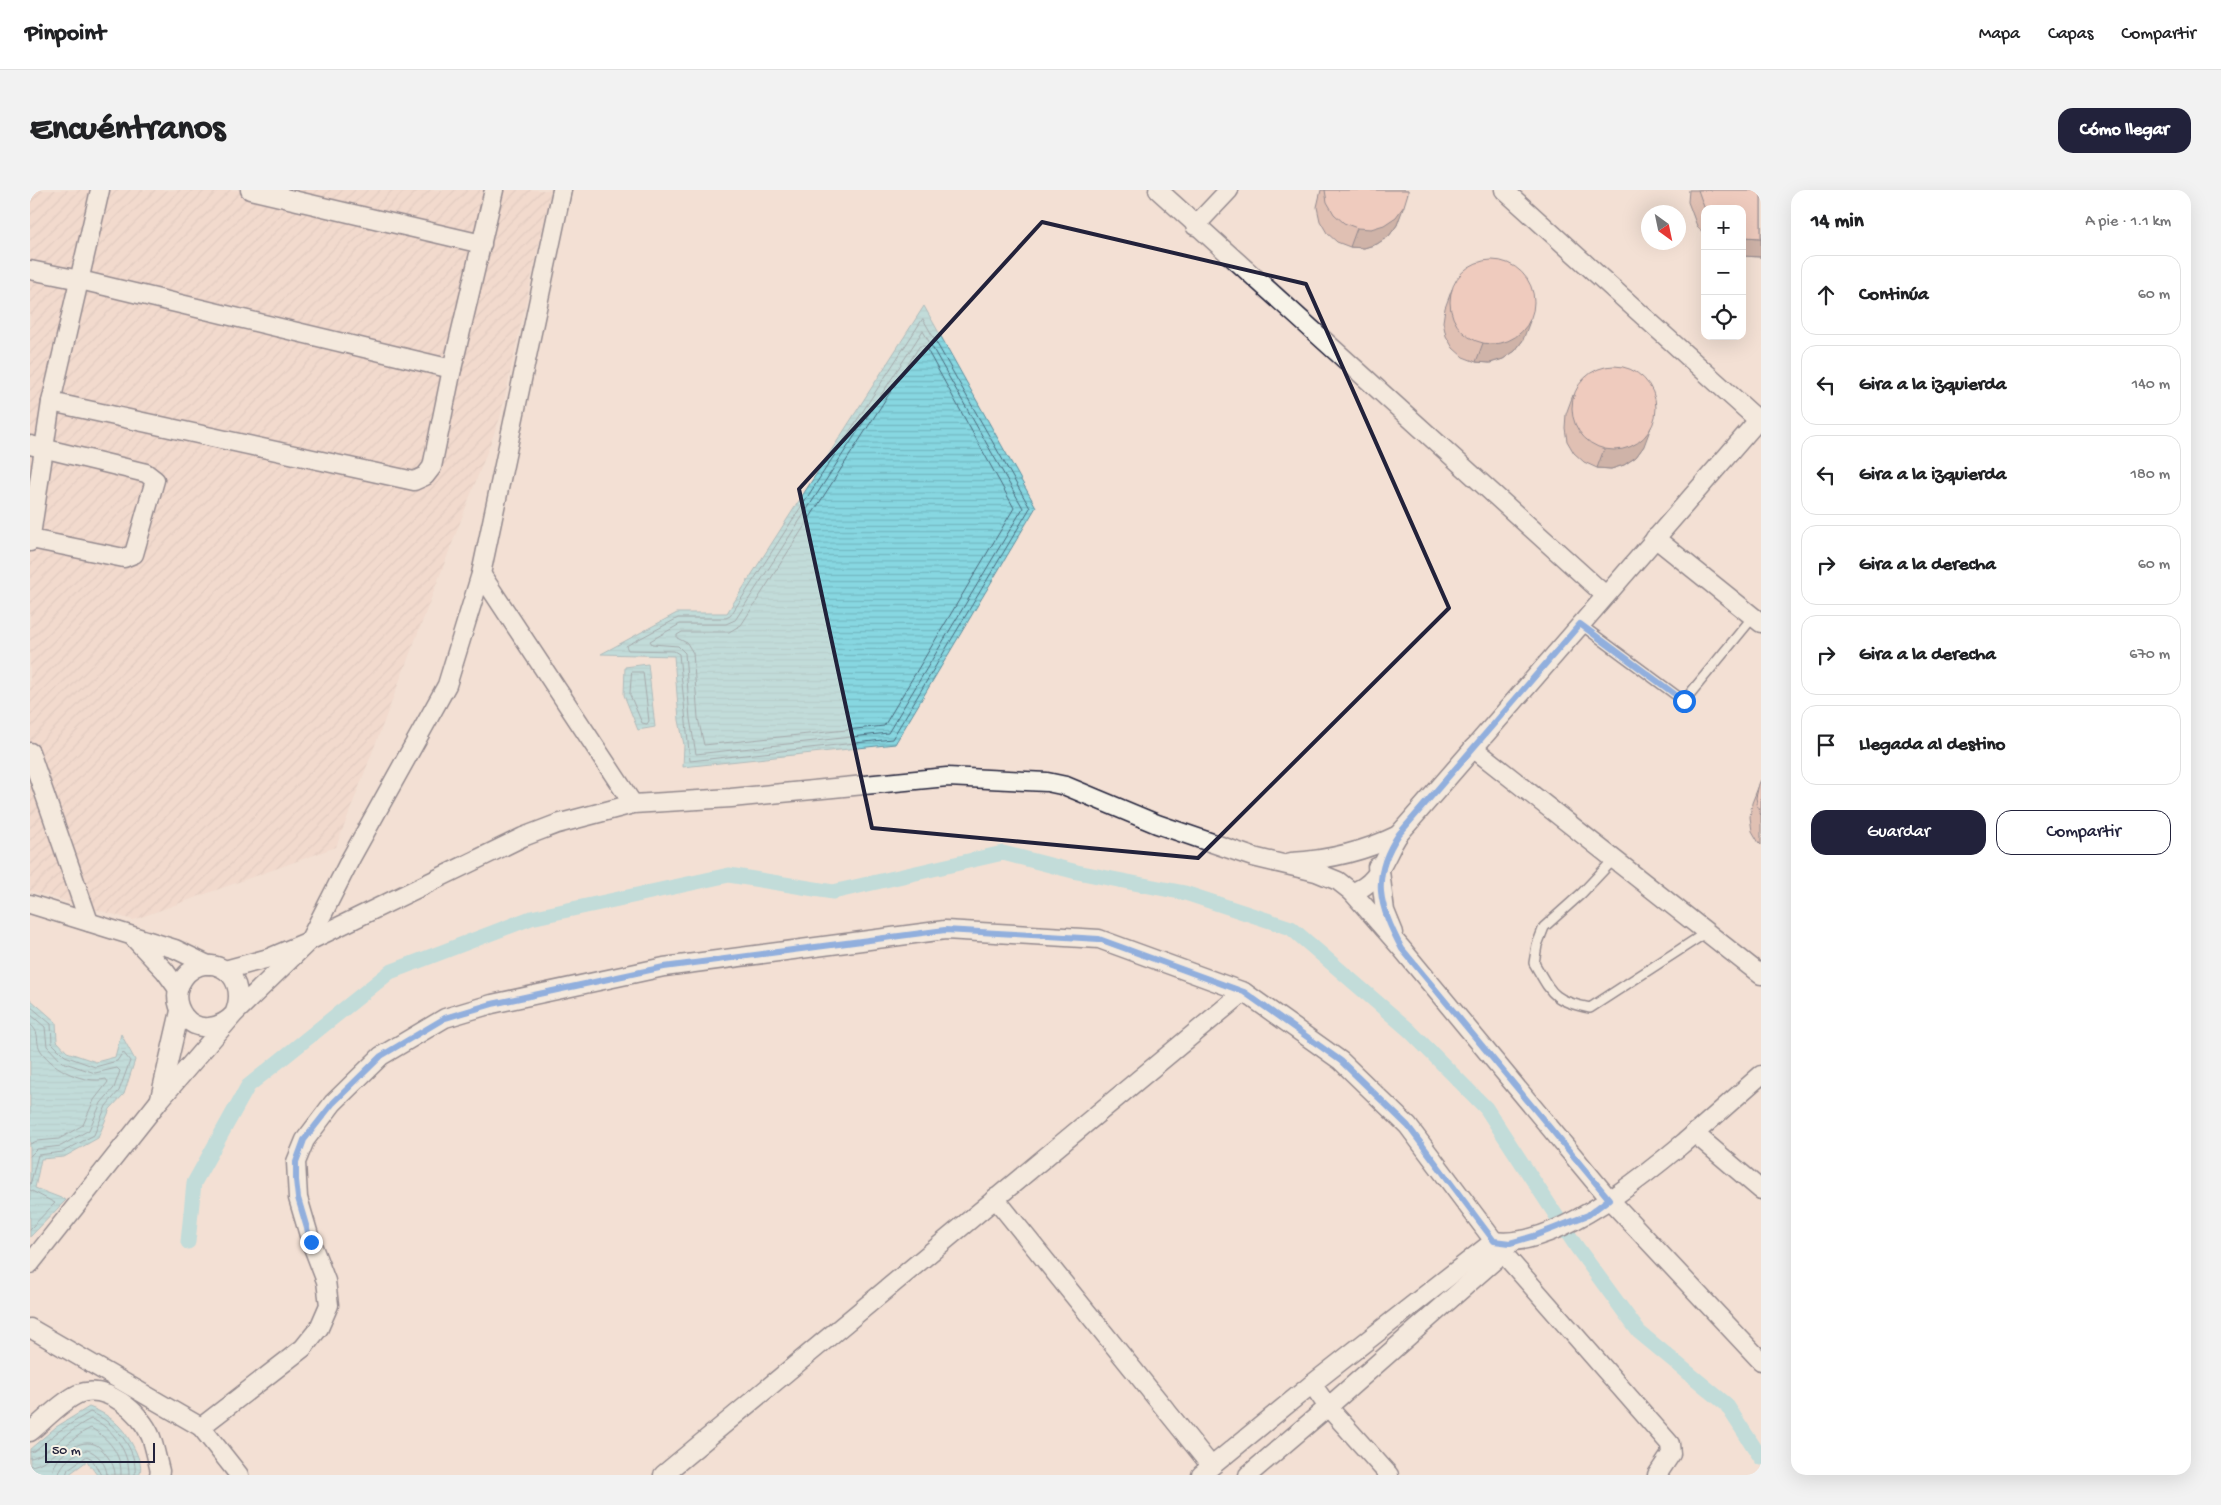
<!DOCTYPE html>
<html lang="es">
<head>
<meta charset="utf-8">
<style>
  :root { --surface:#fff; --page:#f2f2f2; --text:#202124; --muted:#757577; --line:#e0e0e0; --accent:#22223b }
  body { margin:0; font-family:"Gochi Hand",sans-serif; background:var(--page); color:var(--text) }
  .controls { position:absolute; right:15px; top:15px; display:grid; overflow:hidden; border-radius:10px; box-shadow:0 5px 20px #0002 }
  .controls button { width:45px; height:45px; display:grid; place-items:center; padding:0; border:0; border-bottom:1px solid var(--line); background:var(--surface); color:var(--text); font:25px sans-serif }
  .compass { position:absolute; left:1611px; top:15px; width:45px; height:45px; border-radius:50%; background:var(--surface); box-shadow:0 5px 20px #0002; rotate:147deg }
  .scale { position:absolute; left:15px; bottom:12px; width:110px; box-sizing:border-box; padding-left:5px; border:2px solid #22223b; border-top:0; font-size:14px; line-height:18px; white-space:nowrap; color:#22223b; -webkit-text-stroke:4px #f7f3e8; paint-order:stroke }
  .stop { position:absolute; width:15px; height:15px; margin:-11px; border:4px solid #1a73e8; border-radius:50%; background:#fff }
  .stop.end { background:#1a73e8; border-color:#fff; box-shadow:0 1px 5px #0008 }
  .list { margin:0; padding:0; list-style:none }
  h2 { display:flex; justify-content:space-between; align-items:center; height:65px; margin:0; padding:0 20px; font-size:21px }
  h2 small { font-size:16px; font-weight:400; color:var(--muted) }
  .list li { display:grid; grid-template-columns:32px 1fr auto; gap:15px; align-items:center; box-sizing:border-box; height:80px; margin:0 10px 10px; padding:0 10px; border:1px solid var(--line); border-radius:15px }
  .list b { display:block; font-size:19px; white-space:nowrap }
  .list em { font-size:16px; font-style:normal; color:var(--muted) }
  .actions { display:flex; gap:10px; padding:15px 20px }
  .actions a { flex:1; padding:11px 0; border:1px solid var(--accent); border-radius:15px; text-align:center; font-size:18px; color:var(--accent) }
  .actions .main { background:var(--accent); color:#fff }
  .icon { flex:none; width:28px; height:28px; fill:none; stroke:currentColor; stroke-width:2; stroke-linecap:round; stroke-linejoin:round }
  .map { position:relative; flex:none; width:1731px; height:1285px; overflow:hidden; border-radius:15px }
  header { display:flex; align-items:center; gap:30px; box-sizing:border-box; height:70px; padding:0 25px; background:var(--surface); border-bottom:1px solid var(--line) }
  header strong { font-size:24px }
  nav { display:flex; gap:28px; margin-inline-start:auto; font-size:18px }
  .intro { display:flex; align-items:center; justify-content:space-between; box-sizing:border-box; height:120px; padding:0 30px }
  h1 { margin:0; font-size:35px }
  .button { padding:12px 22px; border-radius:15px; background:var(--accent); color:#fff; font-size:18px; font-weight:700 }
  main { display:flex; gap:30px; padding:0 30px }
  aside { flex:1; background:var(--surface); border-radius:15px; box-shadow:0 5px 20px #0002 }
  .map>svg:first-child { display:block }
  .industrial { fill:url(#industrial-furrows) }
  .water { fill:url(#water-rules); stroke:#5f8f9f }
  .lines { fill:none; stroke-linecap:round; stroke-linejoin:round }
  .shore { stroke:#4a6a7d; stroke-width:1 }
  .canal { stroke:#87d7e1; stroke-width:15 }
  .service-casing { stroke:#22223b; stroke-width:12 }
  .minor-casing { stroke:#22223b; stroke-width:21 }
  .service { stroke:#f7f3e8; stroke-width:9 }
  .minor { stroke:#f7f3e8; stroke-width:18 }
  .wall { fill:#ca998d; stroke:#22223b }
  .shaded-wall { fill:#a47d73; stroke:#22223b }
  .building { fill:#ebb2a4; stroke:#22223b }
  .route { stroke:#1a73e8; stroke-width:6 }
  .marked { fill:none; stroke:#22223b; stroke-width:4; stroke-linejoin:round }
</style>
</head>
<body>
<header>
<strong>Pinpoint</strong>
<nav><a>Mapa</a><a>Capas</a><a>Compartir</a></nav>
</header>
<div class="intro"><h1>Encuéntranos</h1><a class="button">Cómo llegar</a></div>
<main>
<div class="map">
<svg width="1731" height="1285" viewBox="0 0 1731 1285">
  <defs>
    <pattern id="industrial-furrows" width="10" height="10" patternUnits="userSpaceOnUse" patternTransform="scale(1.25)"><rect width="10" height="10" fill="#f1d2c6"/><path d="M-1 1l2-2M0 10L10 0M9 11l2-2" fill="none" stroke="#ceb4ab"/></pattern>
    <pattern id="water-rules" width="6" height="5" patternUnits="userSpaceOnUse" patternTransform="scale(1.25)"><rect width="6" height="5" fill="#87d7e1"/><path d="M0 2.5h6" fill="none" stroke="#74b8c2"/></pattern>
  </defs>
  <rect width="100%" height="100%" fill="#f3e0d4"/>
  <filter id="ink" filterUnits="userSpaceOnUse"><feTurbulence type="fractalNoise" baseFrequency=".02" numOctaves="2"/><feDisplacementMap in="SourceGraphic" scale="10" xChannelSelector="R" yChannelSelector="G"/><feConvolveMatrix kernelMatrix="1 2 1 2 8 2 1 2 1" color-interpolation-filters="sRGB"/></filter>
  <g filter="url(#ink)">
    <path class="industrial" d="M0,0h521l-51,228 -164,429 -203,73 -103,-29z"/>
    <g class="water">
      <path d="M894,116l112,201 -141,237 -212,23 1,-22 -5,-25 -5,-64 -73,-2 76,-41h50z"/>
      <path d="M618,474l7,63 -17,3 -14,-35 1,-28z"/>
      <path d="M0,809l26,23 1,19 10,11 29,10 19,-5 6,-23 14,26 -11,34 -14,15 -12,29 -34,19 -23,2 -6,29 31,12 -36,37z"/>
      <path d="M59,1217c23,8 37,23 47,45 3,8 7,15 3,23h-42l-10,-14 -19,14h-38v-26l26,-22z"/>
    </g>
    <g class="lines">
      <g class="shore">
        <path d="M893,129l107,189 -138,231 -202,22 -11,-107 -5,-3 -46,-1 -2,-4 52,-28h48l4,-2z"/>
        <path d="M893,141l100,177 -135,225 -192,21 -6,-35 -5,-66 -7,-7 -26,-2 -2,-3 30,-17h46l9,-4z"/>
        <path d="M890,156h5l89,162 -130,218 -180,19 -6,-27 -5,-65 -6,-10 -10,-5v-3l5,-3h47l12,-7z"/>
        <path d="M602,482h11l6,49 -2,3 -5,-1 -12,-28z"/>
        <path d="M0,816l21,18 1,19 13,13 30,11 22,-6 6,-9 7,9 -11,30 -13,15 -12,29 -31,17 -25,3 -8,30"/>
        <path d="M0,824l15,13 2,19 15,16 33,11 22,-5 3,3 -6,17 -13,15 -12,27 -28,16 -24,3 -7,7"/>
        <path d="M0,834c12,11 4,16 11,27 13,19 43,33 65,28l2,3 -14,18 -11,25 -24,14 -22,2 -7,3"/>
        <path d="M0,1000l25,13 -25,26"/>
        <path d="M0,1262l4,-1 25,-20 31,-19c24,9 48,37 45,63"/>
        <path d="M0,1268c14,0 43,-32 61,-39 21,7 39,34 38,56"/>
        <path d="M0,1276c19,-1 42,-30 61,-38 17,10 31,26 30,47"/>
        <path d="M22,1285c0,-16 25,-37 42,-31 6,2 10,8 14,13 4,6 7,11 7,18"/>
        <path d="M29,1285c1,-12 17,-23 28,-25 10,2 20,15 20,25"/>
        <path d="M36,1285l2,-6 19,-13 5,3 9,16"/>
      </g>
      <path class="canal" d="M158,1052l6,-59 54,-97 142,-114 141,-54 198,-43 104,17 170,-39 74,19 108,21 106,35 118,102 77,78 90,138 63,86 87,72 35,54"/>
      <g class="service-casing">
        <g id="service">
          <path d="M1550,434l104,77 69,-84"/>
          <path d="M1584,669l-32,34 -38,34 -7,18 -3,18c18,31 19,38 56,45l117,-76"/>
        </g>
      </g>
      <g class="minor-casing">
        <g id="minor">
          <path d="M220,0l232,54"/>
          <path d="M1128,0l447,405"/>
          <path d="M1474,0l254,230"/>
          <path d="M1165,36l34,-36"/>
          <path d="M0,80l50,10 372,89"/>
          <path d="M21,212l363,79 11,-5 7,-9 20,-98 42,-179"/>
          <path d="M0,255l116,28 9,7 -21,74 -10,4 -93,-19"/>
          <path d="M1625,348l106,85"/>
          <path d="M0,352l21,-140 49,-212"/>
          <path d="M451,384l152,230"/>
          <path d="M1443,558l288,227"/>
          <path d="M0,562l59,170"/>
          <path d="M1261,672c37,-2 74,-11 107,-27"/>
          <path d="M1347,677l3,4 5,40 9,22"/>
          <path d="M1322,702c28,-8 32,-36 47,-58l362,-417"/>
          <path d="M0,714l145,45 33,16"/>
          <path d="M104,748l31,33 13,18"/>
          <path d="M195,780l44,-12 40,-17 214,-104 34,-13 76,-20 98,-6 216,-21 100,5 19,4 91,38 96,33 63,15 22,9 14,11 50,57 207,250 152,162"/>
          <path d="M130,908l20,-87"/>
          <path d="M1664,943l67,57"/>
          <path d="M965,1008l216,268"/>
          <path d="M0,1074l129,-163 75,-87c19,-45 -35,-68 -54,-30 -5,11 -3,22 4,32 14,18 37,12 50,-2l75,-73 42,-83 96,-173 34,-111 81,-384"/>
          <path d="M0,1138l171,99 102,-79 16,-20 10,-23 -3,-24 -15,-39 -13,-44 -2,-36 9,-22 28,-37 48,-47 64,-38 47,-14 172,-37 281,-37 154,9 145,53 97,69 67,65 95,127 167,191 1,10 -14,21"/>
          <path d="M1282,1194l16,23 61,68"/>
          <path d="M171,1237l38,48"/>
          <path d="M0,1242c15,-12 31,-30 48,-38 28,-11 63,18 73,43 4,11 6,23 9,34l-1,4"/>
          <path d="M633,1285l581,-483"/>
          <path d="M1171,1285l111,-91 182,-143c80,11 208,-115 267,-166"/>
          <path d="M1218,1285l80,-68 175,-154 7,-10"/>
        </g>
      </g>
      <use href="#service" class="service"/>
      <use href="#minor" class="minor"/>
    </g>
    <g class="wall">
      <path d="M1291,0h87l-11,35 -8,11 -12,8 -13,4 -14,-1 -13,-5 -10,-9 -7,-12 -3,-14z"/>
      <path d="M1659,0h72v67l-19,-1v-47h-37v26l-8,-9 -9,-24z"/>
      <path d="M1422,99l71,51 -8,11 -12,8 -13,4 -14,-1 -13,-5 -10,-9 -7,-12 -3,-14 2,-14z"/>
      <path d="M1543,205l71,51 -8,11 -12,8 -13,4 -14,-1 -13,-6 -10,-9 -7,-12 -2,-13 1,-14z"/>
      <path d="M1731,590v65l-2,-2 -7,-12 -2,-14 2,-14z"/>
    </g>
    <g class="shaded-wall">
      <path d="M1374,16l-7,19 -8,11 -12,8 -13,4 -14,-1 7,-19z"/>
      <path d="M1715,47l16,1v19l-19,-1v-12z"/>
      <path d="M1500,131l-7,19 -8,11 -12,8 -13,4 -14,-1 7,-19z"/>
      <path d="M1621,237l-7,19 -8,11 -12,8 -13,4 -14,-1 7,-19z"/>
    </g>
    <g class="building">
      <path d="M1295,0h83v3l-4,13 -8,11 -12,8 -13,4 -14,-1 -13,-5 -10,-9 -7,-12z"/>
      <path d="M1668,0h63v48l-16,-1 -3,-1v-27h-37l-1,-2z"/>
      <circle cx="1462" cy="112" r="42"/>
      <circle cx="1584" cy="218" r="42"/>
      <path d="M1731,590v35l-2,-3 -3,-14 3,-14z"/>
    </g>
  </g>
  <g class="lines" filter="url(#ink)">
    <path class="route" d="M281,1052l-13,-44 -2,-18v-18l8,-22 29,-37 48,-47 64,-38 47,-14 172,-37 281,-37 154,9 145,53 97,69 67,65 86,115 16,2 24,-7 54,-21 21,-16 -207,-250c-23,-43 -32,-72 -3,-115l181,-210 104,77"/>
  </g>
  <path d="M0 0H1731V1285H0ZM1012,32l264,62 143,324 -251,250 -326,-30 -73,-339z" fill="#f3e0d4" fill-opacity=".55" fill-rule="evenodd"/>
  <path class="marked" d="M1012,32l264,62 143,324 -251,250 -326,-30 -73,-339z"/>
</svg>
<div class="controls">
<button>+</button>
<button>−</button>
<button><svg class="icon" aria-label="locate" viewBox="0 0 24 24"><circle cx="12" cy="12" r="6"/><path d="M12 2v4M12 18v4M2 12h4M18 12h4"/></svg></button>
</div>
<svg class="compass" viewBox="-18 -18 36 36"><path d="M0-13l5 13h-10z" fill="#e53935"/><path d="M0 13l5-13h-10z" fill="#757577"/></svg>
<div class="scale">50 m</div>
<div class="stop" style="left:1654px;top:511px"></div>
<div class="stop end" style="left:281px;top:1052px"></div>
</div>
<aside>
<h2>14 min<small>A pie · 1.1 km</small></h2>
<ul class="list">
<li><svg class="icon" aria-label="ahead" viewBox="0 0 24 24"><path d="M12 20V5M6 11l6-6 6 6"/></svg><div><b>Continúa</b></div><em>60 m</em></li>
<li><svg class="icon" aria-label="left" viewBox="0 0 24 24"><path d="M17 20v-9H6M10 6l-5 5 5 5"/></svg><div><b>Gira a la izquierda</b></div><em>140 m</em></li>
<li><svg class="icon" aria-label="left" viewBox="0 0 24 24"><path d="M17 20v-9H6M10 6l-5 5 5 5"/></svg><div><b>Gira a la izquierda</b></div><em>180 m</em></li>
<li><svg class="icon" aria-label="right" viewBox="0 0 24 24"><path d="M7 20v-9h11M14 6l5 5-5 5"/></svg><div><b>Gira a la derecha</b></div><em>60 m</em></li>
<li><svg class="icon" aria-label="right" viewBox="0 0 24 24"><path d="M7 20v-9h11M14 6l5 5-5 5"/></svg><div><b>Gira a la derecha</b></div><em>670 m</em></li>
<li><svg class="icon" aria-label="arrive" viewBox="0 0 24 24"><path d="M6 21V4h12l-3 4 3 4H6"/></svg><div><b>Llegada al destino</b></div></li>
</ul>
<div class="actions"><a class="main">Guardar</a><a>Compartir</a></div>
</aside>
</main>
</body>
</html>
